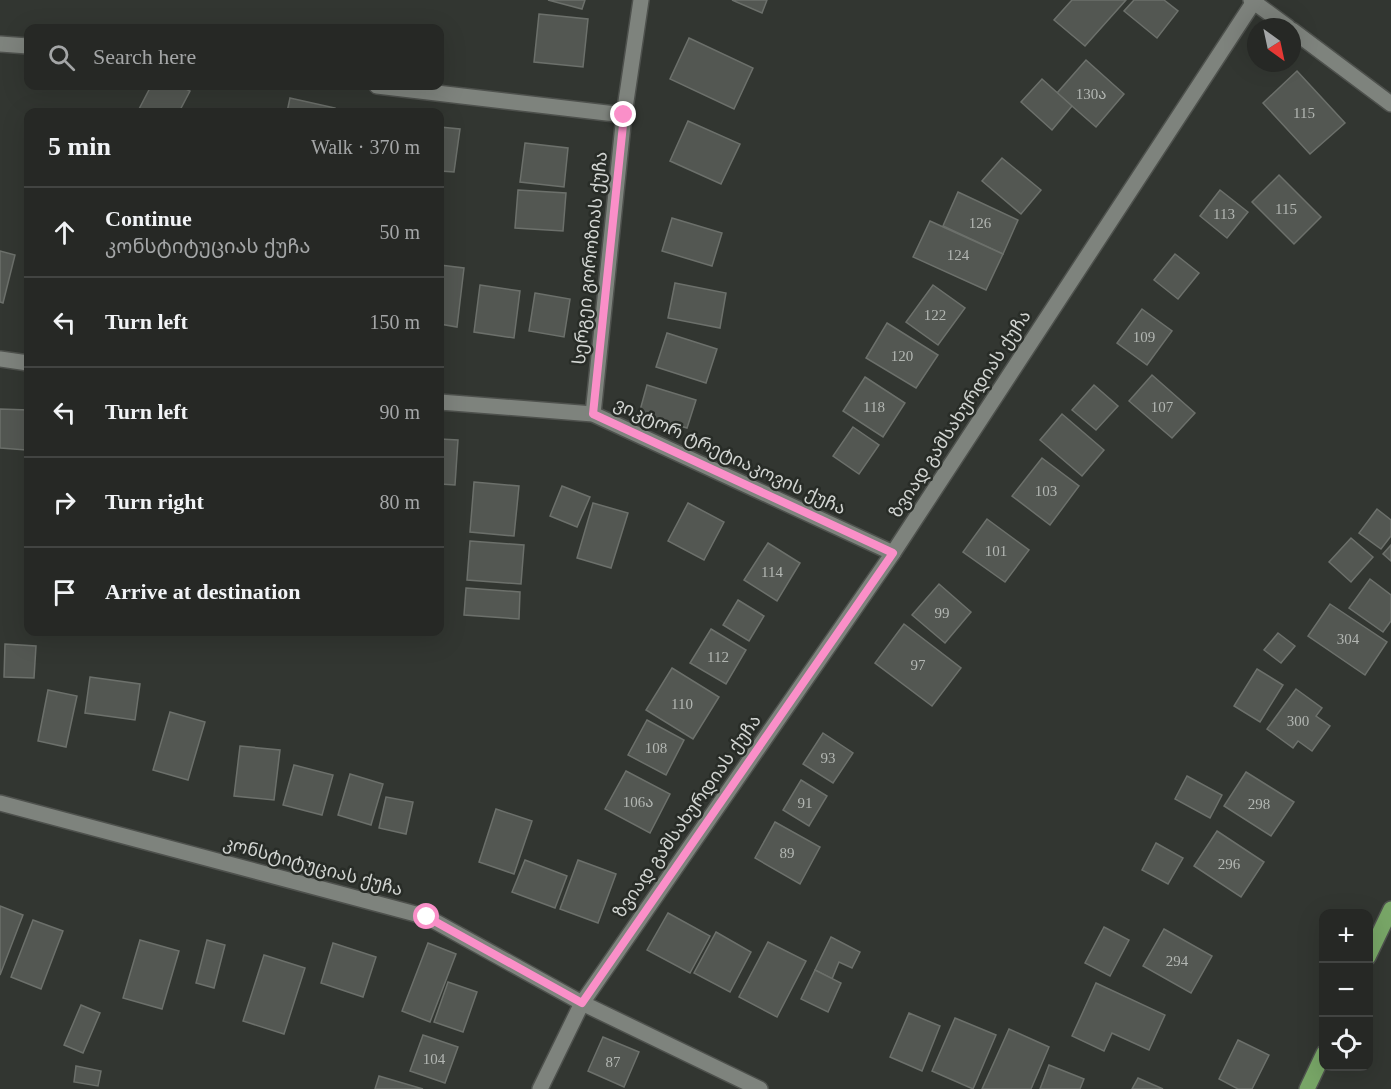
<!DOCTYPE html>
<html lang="en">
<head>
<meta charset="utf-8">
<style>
  :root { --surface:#262825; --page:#323432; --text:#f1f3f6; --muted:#a4a6a7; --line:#424442 }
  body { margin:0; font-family:"Times New Roman","Noto Sans Georgian",serif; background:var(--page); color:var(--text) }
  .controls { position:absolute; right:18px; bottom:18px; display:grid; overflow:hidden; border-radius:12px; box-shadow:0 6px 24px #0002 }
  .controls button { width:54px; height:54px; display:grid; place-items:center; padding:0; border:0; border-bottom:2px solid var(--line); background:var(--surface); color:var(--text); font:30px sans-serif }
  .compass { position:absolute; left:1247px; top:18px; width:54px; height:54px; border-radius:50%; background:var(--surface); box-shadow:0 6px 24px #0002; rotate:147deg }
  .stop { position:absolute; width:18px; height:18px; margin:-14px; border:4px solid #fa8fc8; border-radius:50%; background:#fff }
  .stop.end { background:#fa8fc8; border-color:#fff; box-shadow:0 2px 6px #0008 }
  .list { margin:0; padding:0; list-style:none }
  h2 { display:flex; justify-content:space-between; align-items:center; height:78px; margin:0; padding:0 24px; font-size:26px }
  h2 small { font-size:20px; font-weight:400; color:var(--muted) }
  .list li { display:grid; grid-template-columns:39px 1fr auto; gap:18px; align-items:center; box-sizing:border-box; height:90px; padding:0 24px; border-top:2px solid var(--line) }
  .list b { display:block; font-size:22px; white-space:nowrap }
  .list p { margin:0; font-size:20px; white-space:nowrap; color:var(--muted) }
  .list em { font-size:20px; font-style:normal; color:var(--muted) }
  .icon { flex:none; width:33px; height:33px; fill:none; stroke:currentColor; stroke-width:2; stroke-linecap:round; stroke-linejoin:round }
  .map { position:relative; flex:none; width:1391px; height:1089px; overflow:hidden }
  .search { position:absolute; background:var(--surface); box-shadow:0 6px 24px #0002; left:24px; top:24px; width:420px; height:66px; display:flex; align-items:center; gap:15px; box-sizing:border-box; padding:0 21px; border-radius:12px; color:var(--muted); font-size:22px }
  .panel { position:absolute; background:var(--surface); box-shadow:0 6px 24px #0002; left:24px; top:108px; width:420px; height:528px; border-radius:12px }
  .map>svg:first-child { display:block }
  .building { fill:#535752; stroke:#6c706b; stroke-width:1.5 }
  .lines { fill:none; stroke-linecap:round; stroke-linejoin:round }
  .minor-casing { stroke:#4e514d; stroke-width:18 }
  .major-casing { stroke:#4e514d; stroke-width:18 }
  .minor { stroke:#7e837d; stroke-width:15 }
  .major { stroke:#78a667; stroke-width:15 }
  .route { stroke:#fa8fc8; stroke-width:8 }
  .labels { text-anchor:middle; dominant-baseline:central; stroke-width:5; stroke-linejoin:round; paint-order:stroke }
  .number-label { font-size:15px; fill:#b2b6b2 }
  .street-label { font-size:18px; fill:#d2d5d2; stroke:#282c27 }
</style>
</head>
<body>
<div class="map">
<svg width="1391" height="1089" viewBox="0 0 1391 1089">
  <rect width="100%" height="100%" fill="#323631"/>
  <g class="building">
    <path d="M548,0h37l-3,9z"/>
    <path d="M732,0h35l-5,13z"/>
    <path d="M1072,0h54l-41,46 -31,-26z"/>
    <path d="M1134,0h30l14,11 -21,27 -33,-27z"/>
    <path d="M539,14l49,5 -5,48 -49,-5z"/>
    <path d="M689,38l64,30 -19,41 -64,-30z"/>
    <path d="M1086,60l38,34 -28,33 -39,-34z"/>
    <path d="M1297,71l48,52 -35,31 -47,-51z"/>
    <path d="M1042,79l30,27 -20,24 -31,-28z"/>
    <path d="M151,86h29l10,5 -11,21h-37l-4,-1z"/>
    <path d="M290,98l45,10 -1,4h-47z"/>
    <path d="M688,121l52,23 -19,40 -51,-23z"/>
    <path d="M440,127l20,2 -6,43 -14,-1z"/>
    <path d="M525,143l43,5 -4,39 -44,-5z"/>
    <path d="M1002,158l39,32 -20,24 -39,-33z"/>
    <path d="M1279,175l42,42 -27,27 -42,-42z"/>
    <path d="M518,190l48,3 -3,38 -48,-3z"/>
    <path d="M1220,190l28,22 -21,26 -27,-22z"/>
    <path d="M958,192l60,28 -15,34 -60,-28z"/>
    <path d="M672,218l50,15 -10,33 -50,-15z"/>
    <path d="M930,221l73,33 -17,36 -73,-33z"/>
    <path d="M0,251l15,4 -12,48 -3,-1z"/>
    <path d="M1175,254l24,19 -21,26 -24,-19z"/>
    <path d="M440,265l24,3 -7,59 -17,-3z"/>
    <path d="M675,283l51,10 -6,35 -52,-10z"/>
    <path d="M480,285l40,6 -6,47 -40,-6z"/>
    <path d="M933,285l32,23 -27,37 -32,-23z"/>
    <path d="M535,293l35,6 -6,38 -35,-6z"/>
    <path d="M1142,309l30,22 -25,34 -30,-22z"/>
    <path d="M887,323l51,32 -22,33 -50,-30z"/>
    <path d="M667,333l50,16 -11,34 -50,-16z"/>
    <path d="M1152,375l43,38 -23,25 -43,-37z"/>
    <path d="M865,377l40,26 -22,34 -40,-26z"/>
    <path d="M647,385l49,15 -9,28 -48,-14z"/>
    <path d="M1094,385l24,21 -22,24 -24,-20z"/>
    <path d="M0,409l28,1 -2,40 -26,-2z"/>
    <path d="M1062,414l42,36 -22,26 -42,-36z"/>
    <path d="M853,427l26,18 -20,29 -26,-18z"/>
    <path d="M440,439l18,1 -3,45 -15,-1z"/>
    <path d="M1042,458l37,28 -29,39 -38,-29z"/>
    <path d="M474,482l45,4 -5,50 -44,-4z"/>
    <path d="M562,486l28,11 -13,30 -27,-11z"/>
    <path d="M593,503l35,10 -17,55 -34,-10z"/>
    <path d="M688,503l36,19 -20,38 -36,-19z"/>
    <path d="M1377,509l14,11v16l-10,13 -22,-16z"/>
    <path d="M987,519l42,31 -24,32 -42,-30z"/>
    <path d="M1351,538l22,19 -22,25 -22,-20z"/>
    <path d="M470,541l54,4 -3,39 -54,-4z"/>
    <path d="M768,543l32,20 -23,38 -33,-21z"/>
    <path d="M1391,545v16l-8,-7z"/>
    <path d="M1370,579l21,16v26l-8,11 -34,-24z"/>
    <path d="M939,584l32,28 -26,31 -33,-28z"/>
    <path d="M466,588l54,4 -1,27 -55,-4z"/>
    <path d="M738,600l26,16 -15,25 -26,-16z"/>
    <path d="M1330,604l57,38 -22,33 -57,-39z"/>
    <path d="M904,624l57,44 -29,38 -57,-43z"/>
    <path d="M711,629l35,21 -20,34 -36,-21z"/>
    <path d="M1278,633l17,13 -14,17 -17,-13z"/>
    <path d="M5,644l31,2 -2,32 -30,-1z"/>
    <path d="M672,668l47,29 -26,42 -47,-29z"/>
    <path d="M1257,669l26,16 -23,37 -26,-16z"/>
    <path d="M90,677l50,7 -5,36 -50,-7z"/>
    <path d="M1296,689l26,19 -6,8 14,10 -18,25 -14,-10 -5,7 -26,-19z"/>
    <path d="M48,690l29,6 -11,51 -28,-6z"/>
    <path d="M170,712l35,10 -17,58 -35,-10z"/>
    <path d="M647,720l37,20 -18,35 -38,-20z"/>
    <path d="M823,733l30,20 -20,30 -30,-19z"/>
    <path d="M240,746l40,4 -6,50 -40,-4z"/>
    <path d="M294,765l39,10 -11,40 -39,-10z"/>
    <path d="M626,771l44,23 -20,39 -45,-24z"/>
    <path d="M1246,772l48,30 -23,34 -47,-30z"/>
    <path d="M350,774l33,10 -12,41 -33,-10z"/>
    <path d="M1187,776l35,19 -12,23 -35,-19z"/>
    <path d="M801,780l26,16 -18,30 -26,-16z"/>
    <path d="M386,797l27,5 -7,32 -27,-6z"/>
    <path d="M496,809l36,12 -18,53 -35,-12z"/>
    <path d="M775,822l45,25 -20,37 -45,-26z"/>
    <path d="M1217,831l47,31 -23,35 -47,-31z"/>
    <path d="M1156,843l27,15 -15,26 -26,-14z"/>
    <path d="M525,860l42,16 -12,32 -43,-16z"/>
    <path d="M578,860l38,14 -18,49 -38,-14z"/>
    <path d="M0,906l23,9 -23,60z"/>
    <path d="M668,913l42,23 -20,37 -43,-23z"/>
    <path d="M33,920l30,11 -22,58 -30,-12z"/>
    <path d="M1104,927l25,13 -19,36 -25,-13z"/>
    <path d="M1164,929l48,27 -21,37 -48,-27z"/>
    <path d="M716,932l35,20 -21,40 -36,-19z"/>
    <path d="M831,937l29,15 -8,16 -13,-6 -7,17 -17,-9z"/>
    <path d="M140,940l39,11 -17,58 -39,-11z"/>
    <path d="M207,940l18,5 -11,43 -18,-5z"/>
    <path d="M768,942l38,19 -29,56 -38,-20z"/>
    <path d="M333,943l43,14 -13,40 -42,-14z"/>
    <path d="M428,943l28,11 -26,68 -28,-11z"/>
    <path d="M264,955l41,13 -21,66 -41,-13z"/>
    <path d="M815,970l26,13 -13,29 -27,-13z"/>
    <path d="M448,982l29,10 -14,40 -29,-10z"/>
    <path d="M1096,983l69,32 -16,35 -37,-17 -8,18 -32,-15z"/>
    <path d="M81,1005l19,8 -17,40 -19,-8z"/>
    <path d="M909,1013l31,13 -18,45 -32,-14z"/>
    <path d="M955,1018l41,17 -23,54 -41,-18z"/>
    <path d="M1009,1029l40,18 -18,42h-49z"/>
    <path d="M423,1035l35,12 -13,36 -35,-12z"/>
    <path d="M603,1037l36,15 -15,35 -36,-16z"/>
    <path d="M1238,1040l31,15 -17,34h-14l-19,-10z"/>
    <path d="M1049,1065l35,14 -4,10h-40z"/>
    <path d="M76,1066l25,5 -3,15 -24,-4z"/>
    <path d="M379,1076l44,13h-48z"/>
    <path d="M1138,1078l25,11h-31z"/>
  </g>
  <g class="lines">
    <g class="minor-casing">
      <g id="minor">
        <path d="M1251,0l37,27"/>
        <path d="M1292,30l99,74"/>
        <path d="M0,44l28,2"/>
        <path d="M377,86l247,29"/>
        <path d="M0,359l28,4"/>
        <path d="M440,402l153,12 300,139"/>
        <path d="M593,414l31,-299 17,-115"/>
        <path d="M0,803l427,114 155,86 178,86"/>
        <path d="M540,1089l42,-86 311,-450 362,-553"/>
      </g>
    </g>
    <g class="major-casing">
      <g id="major">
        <path d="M1368,957l23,-48"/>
        <path d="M1307,1089l17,-36"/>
      </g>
    </g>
    <use href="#minor" class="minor"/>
    <use href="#major" class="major"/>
  </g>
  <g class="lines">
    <path class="route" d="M427,917l155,86 311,-450 -300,-139 31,-299"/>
  </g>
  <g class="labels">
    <g class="number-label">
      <text x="1091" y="94">130ა</text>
      <text x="1304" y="113">115</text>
      <text x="1286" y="209">115</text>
      <text x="1224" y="214">113</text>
      <text x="980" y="223">126</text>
      <text x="958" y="255">124</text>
      <text x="935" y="315">122</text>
      <text x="1144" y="337">109</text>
      <text x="902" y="356">120</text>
      <text x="874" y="407">118</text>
      <text x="1162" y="407">107</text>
      <text x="1046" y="491">103</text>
      <text x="996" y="551">101</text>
      <text x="772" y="572">114</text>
      <text x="942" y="613">99</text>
      <text x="1348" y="639">304</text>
      <text x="718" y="657">112</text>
      <text x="918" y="665">97</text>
      <text x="682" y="704">110</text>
      <text x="1298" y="721">300</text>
      <text x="656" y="748">108</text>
      <text x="828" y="758">93</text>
      <text x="638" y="802">106ა</text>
      <text x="805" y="803">91</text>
      <text x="1259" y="804">298</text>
      <text x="787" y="853">89</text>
      <text x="1229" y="864">296</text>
      <text x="1177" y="961">294</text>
      <text x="434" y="1059">104</text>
      <text x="613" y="1062">87</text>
    </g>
    <g class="street-label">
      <text transform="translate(590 258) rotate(-84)">სერგეი გოროზიას ქუჩა</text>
      <text transform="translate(960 414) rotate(-57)">ზვიად გამსახურდიას ქუჩა</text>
      <text transform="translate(730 456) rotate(25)">ვიკტორ ტრეტიაკოვის ქუჩა</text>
      <text transform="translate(687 816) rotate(-55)">ზვიად გამსახურდიას ქუჩა</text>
      <text transform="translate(313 866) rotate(15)">კონსტიტუციას ქუჩა</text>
    </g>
  </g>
</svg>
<div class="controls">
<button>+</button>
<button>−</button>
<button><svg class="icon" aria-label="locate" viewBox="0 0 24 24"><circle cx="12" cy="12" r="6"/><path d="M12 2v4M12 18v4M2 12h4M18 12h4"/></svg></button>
</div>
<svg class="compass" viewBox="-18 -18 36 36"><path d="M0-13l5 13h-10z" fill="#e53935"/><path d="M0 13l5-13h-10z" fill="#a4a6a7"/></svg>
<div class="stop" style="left:427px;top:917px"></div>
<div class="stop end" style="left:624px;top:115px"></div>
<div class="search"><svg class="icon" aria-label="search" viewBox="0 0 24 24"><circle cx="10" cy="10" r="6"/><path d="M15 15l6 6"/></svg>Search here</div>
<section class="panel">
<h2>5 min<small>Walk · 370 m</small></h2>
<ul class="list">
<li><svg class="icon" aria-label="ahead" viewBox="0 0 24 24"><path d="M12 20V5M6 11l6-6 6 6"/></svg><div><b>Continue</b><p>კონსტიტუციას ქუჩა</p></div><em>50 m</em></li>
<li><svg class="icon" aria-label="left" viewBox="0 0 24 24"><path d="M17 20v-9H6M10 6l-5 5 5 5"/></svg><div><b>Turn left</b></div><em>150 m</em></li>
<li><svg class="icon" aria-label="left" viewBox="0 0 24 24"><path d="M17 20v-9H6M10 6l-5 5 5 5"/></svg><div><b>Turn left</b></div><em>90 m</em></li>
<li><svg class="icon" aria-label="right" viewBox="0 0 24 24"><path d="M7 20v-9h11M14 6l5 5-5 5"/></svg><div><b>Turn right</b></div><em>80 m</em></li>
<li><svg class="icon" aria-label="arrive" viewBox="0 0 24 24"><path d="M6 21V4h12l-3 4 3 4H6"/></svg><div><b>Arrive at destination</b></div></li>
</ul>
</section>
</div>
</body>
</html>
